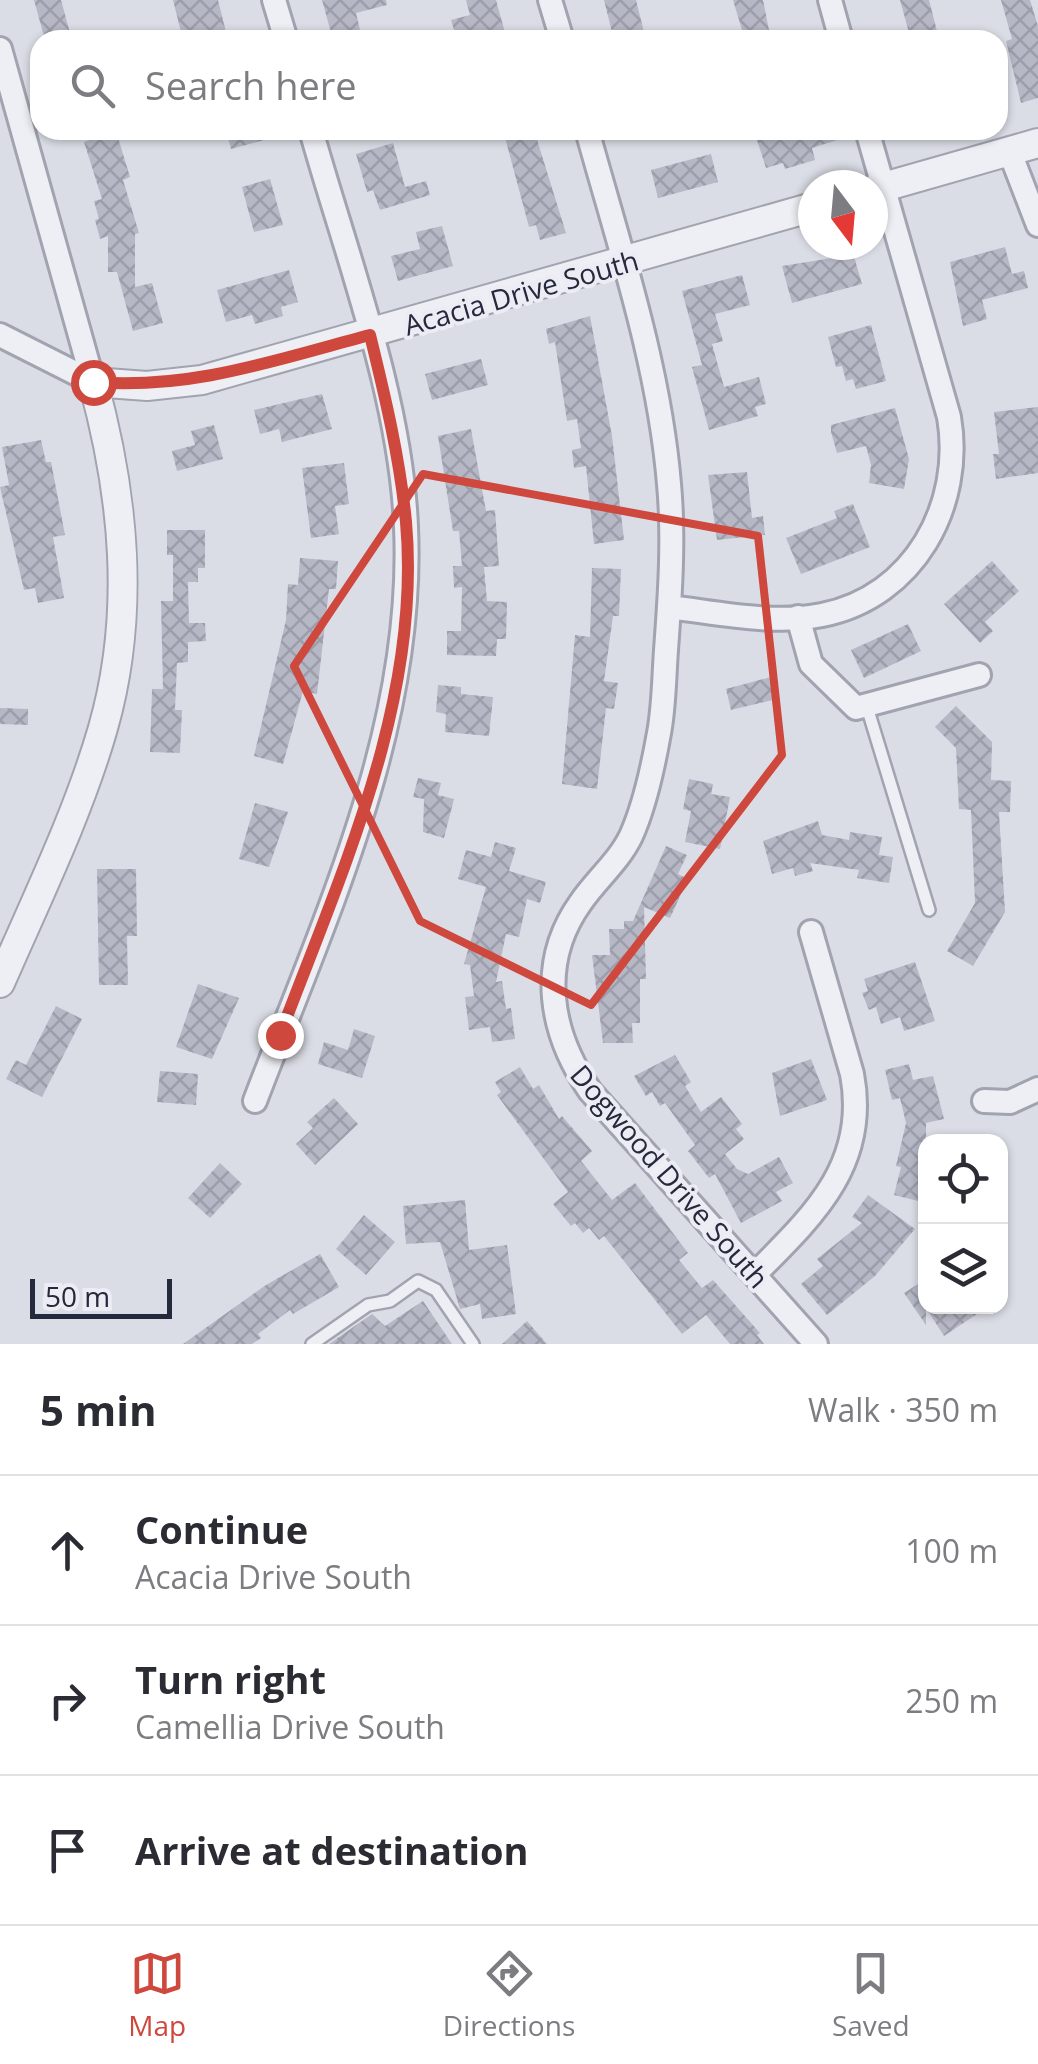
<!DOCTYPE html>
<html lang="en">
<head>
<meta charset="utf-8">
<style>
  :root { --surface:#fff; --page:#f7f7f7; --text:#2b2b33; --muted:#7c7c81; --line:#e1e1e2; --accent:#ce483d }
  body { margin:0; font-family:"Open Sans",sans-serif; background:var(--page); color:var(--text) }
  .controls { position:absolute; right:30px; bottom:30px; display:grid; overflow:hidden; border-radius:20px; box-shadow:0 2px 8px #0004 }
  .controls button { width:90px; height:90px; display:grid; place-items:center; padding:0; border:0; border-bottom:2px solid var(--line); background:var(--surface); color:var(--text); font:50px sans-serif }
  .compass { position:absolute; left:798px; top:170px; width:90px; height:90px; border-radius:50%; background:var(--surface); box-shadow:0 2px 8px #0004; rotate:164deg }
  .scale { position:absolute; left:30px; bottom:25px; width:142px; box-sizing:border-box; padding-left:10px; border:5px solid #25293c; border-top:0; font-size:28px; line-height:35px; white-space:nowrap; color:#25293c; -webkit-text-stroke:8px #ebecf4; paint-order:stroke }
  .stop { position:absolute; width:30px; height:30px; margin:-22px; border:8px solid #ce483d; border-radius:50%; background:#fff }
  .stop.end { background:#ce483d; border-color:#fff; box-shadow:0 2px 10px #0008 }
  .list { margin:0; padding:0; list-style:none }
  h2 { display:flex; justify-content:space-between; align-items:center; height:130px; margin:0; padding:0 40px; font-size:42px }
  h2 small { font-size:32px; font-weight:400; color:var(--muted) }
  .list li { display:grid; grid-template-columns:65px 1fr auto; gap:30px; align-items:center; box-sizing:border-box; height:150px; padding:0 40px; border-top:2px solid var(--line) }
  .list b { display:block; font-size:38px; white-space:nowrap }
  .list p { margin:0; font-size:32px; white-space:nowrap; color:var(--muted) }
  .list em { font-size:32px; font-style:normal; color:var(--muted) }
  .icon { flex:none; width:55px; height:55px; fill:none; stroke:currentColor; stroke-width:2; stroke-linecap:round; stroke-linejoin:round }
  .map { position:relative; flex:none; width:1038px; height:1344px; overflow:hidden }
  .search { position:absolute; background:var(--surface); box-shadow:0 2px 8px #0004; left:30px; right:30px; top:30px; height:110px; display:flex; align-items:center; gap:25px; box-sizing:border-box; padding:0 35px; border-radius:30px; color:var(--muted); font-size:38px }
  .sheet { height:580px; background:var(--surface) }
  nav { display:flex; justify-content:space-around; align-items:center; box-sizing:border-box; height:140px; border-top:2px solid var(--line); background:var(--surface); font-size:28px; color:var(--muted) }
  nav a { display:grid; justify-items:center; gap:5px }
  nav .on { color:var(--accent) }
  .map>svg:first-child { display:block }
  .building { fill:url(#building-cross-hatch) }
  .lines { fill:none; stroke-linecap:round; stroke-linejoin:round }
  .service-casing { stroke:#a1a3b0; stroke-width:16 }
  .minor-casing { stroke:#a1a3b0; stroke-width:28 }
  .tertiary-casing { stroke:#a1a3b0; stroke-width:32 }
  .service { stroke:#eeeff4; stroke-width:11 }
  .minor { stroke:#eeeff4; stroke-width:22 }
  .tertiary { stroke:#eeeff4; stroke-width:28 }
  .route { stroke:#ce483d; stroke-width:12 }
  .marked { fill:none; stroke:#ce483d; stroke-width:8; stroke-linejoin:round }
  .labels { text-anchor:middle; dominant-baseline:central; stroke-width:8; stroke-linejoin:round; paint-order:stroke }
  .street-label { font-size:28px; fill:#25293c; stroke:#ebecf4 }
</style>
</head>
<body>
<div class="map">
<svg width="1038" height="1344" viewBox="0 0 1038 1344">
  <defs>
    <pattern id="building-cross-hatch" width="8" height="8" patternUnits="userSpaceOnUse" patternTransform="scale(2.5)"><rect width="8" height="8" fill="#b6b8c6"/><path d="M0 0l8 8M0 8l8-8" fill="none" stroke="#9c9eab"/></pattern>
  </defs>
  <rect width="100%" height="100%" fill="#dbdde6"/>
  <g class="building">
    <path d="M34,0h27l11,40h-27z"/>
    <path d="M173,0h45l10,40h-45z"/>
    <path d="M322,0h64l1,5 -31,8 5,21 -28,6z"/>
    <path d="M466,0h30l11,40h-50l-6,-20 19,-5z"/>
    <path d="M604,0h32l10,40h-32z"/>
    <path d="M733,0h30l8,40h-26z"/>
    <path d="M900,0h29l9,35 -27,5z"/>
    <path d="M1001,0h29l8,26v72l-17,5 -15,-62 6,-2z"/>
    <path d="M226,130h56v5l-51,14z"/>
    <path d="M503,130h31l32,103 -26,7 -4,-15 -7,2z"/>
    <path d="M781,130h71l1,5 -41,13 3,12 -30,9 -2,-6 -17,5 -9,-28z"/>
    <path d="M116,131l14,46 -7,3 16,53 -4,1v53l17,-4 11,40 -30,8 -16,-59h-9v-36l-8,3 -5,-19 4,-1 -5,-18 8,-2 -18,-57z"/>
    <path d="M393,143l12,44 21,-6 4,14 -50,15 -7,-20 -6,2 -11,-38z"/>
    <path d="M711,154l7,28 -60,16 -7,-28z"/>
    <path d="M270,179l13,46 -29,7 -12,-45z"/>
    <path d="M442,226l11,40 -55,15 -7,-25 29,-7 -4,-17z"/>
    <path d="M851,246l11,38 -70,19 -10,-37 50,-8 -2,-6z"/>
    <path d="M1005,247l7,27 12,-3 4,17 -46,12 5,19 -24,7 -13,-64z"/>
    <path d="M289,270l9,32 -17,5 2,9 -28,8 -3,-9 -26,7 -9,-32z"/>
    <path d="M742,275l8,30 -35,9 8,27 -11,3 12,43 35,-10 7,27 -11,3 3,9 -49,14 -17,-63 10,-2 -20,-74z"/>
    <path d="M590,316l22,120 12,104 -30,4 -8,-78 -12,2 -2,-18 9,-2 -4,-29 -10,2 -12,-79 -6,2 -3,-15z"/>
    <path d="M871,325l15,56 -30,8 -3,-10 -7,2 -4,-15 -6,1 -8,-30z"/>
    <path d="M481,359l7,26 -56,15 -7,-26z"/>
    <path d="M322,394l10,35 -50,13 -3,-13 -19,5 -6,-24z"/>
    <path d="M1038,407v66l-42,6 -3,-25h6l-5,-42z"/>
    <path d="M895,408l14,51 -5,30 -35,-6 2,-18 -5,-19 -29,7 -6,-21v-7z"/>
    <path d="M214,425l9,34 -46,12 -5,-20 23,-6 -4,-14z"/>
    <path d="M471,429l15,82 9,-1 4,56 -15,1 3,34 20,1 -1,37h-9l-1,17 -49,-1v-24h14l1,-44 -8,1 -1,-22h9l-3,-35h-6l-15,-95z"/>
    <path d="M41,440l5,22h5l14,73 -12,2 11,61 -26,5 -3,-15 -11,2 -24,-103 9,-2 -7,-38z"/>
    <path d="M344,463l5,41 -14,2 4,28 -28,4 -9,-70z"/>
    <path d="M747,472l5,46 11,-2 2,19 -48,5 -9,-65z"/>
    <path d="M853,504l17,43 -69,27 -15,-36 51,-20 -3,-7z"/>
    <path d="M167,530h38v38h-7v14h-10l1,41h16l1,18 -18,1v20l-11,1 -2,47h7l-2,43 -30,-1 2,-63h11l-2,-88h12v-46h-6z"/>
    <path d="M300,558l38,3 -2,28h-7l-12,105 -14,-3 -20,73 -29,-8 32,-136 2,-36 10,1z"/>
    <path d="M992,561l27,30 -34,31 8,9 -13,12 -36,-39z"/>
    <path d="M592,568l29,1 -2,47h-6l-9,65 14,2 -4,26 -8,-1 -9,81 -35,-5 13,-149 15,2z"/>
    <path d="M908,624l13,27 -57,27 -13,-28z"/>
    <path d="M771,677l6,22 -46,11 -5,-21z"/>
    <path d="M438,685l23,2v7l32,3 -4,39 -44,-4 1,-18 -10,-2z"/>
    <path d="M956,706l36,36 -1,38 20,1 -1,31h-11l6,100 -32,54 -26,-15 28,-48 -4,-93 -12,-1 -3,-61 -21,-21z"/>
    <path d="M0,708l28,1v16l-28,-1z"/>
    <path d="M418,778l23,5 -3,12 16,4 -10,39 -21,-6 1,-33 -11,-2z"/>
    <path d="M689,779l24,5 -2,10 19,3 -10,52 -35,-7 6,-31 -8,-2z"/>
    <path d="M255,803l33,9 -19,55 -30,-8z"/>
    <path d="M818,821l4,14 27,5 1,-8 32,5 -3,18 14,2 -4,26 -32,-5 2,-8 -49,-7 3,8 -18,5 -2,-8 -21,6 -9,-33z"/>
    <path d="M495,842l21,6 -7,23 37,11 -6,21 -13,-4 -8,38 -13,-3 -10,48 6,-1 4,28 5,-1 4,31 -23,3 -2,-15 -21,3 -4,-33 9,-1 -4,-31 -6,-1 22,-77 -28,-8 8,-29 25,7z"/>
    <path d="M666,846l21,9 -9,19 10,5 -18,39 -26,-11 2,72h-6v44h-8l1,20h-30l-11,-88h18l-1,-26h15v-8h9z"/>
    <path d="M97,869h39l1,67h-10l1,49h-29z"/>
    <path d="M915,962l20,59 -31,10 -4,-14 -19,7 -5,-17 -7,3 -7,-17 6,-2 -4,-12z"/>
    <path d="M198,984l41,14 -27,61 -36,-12z"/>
    <path d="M56,1006l26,13 -40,78 -36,-18 10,-19 10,5z"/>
    <path d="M354,1029l21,7 -13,42 -44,-14 6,-22 24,8z"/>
    <path d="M675,1055l16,27 -6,4 16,26 20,-15 21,27 -6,5 8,10 -19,15 12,15 11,5 31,-17 14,26 -17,9 6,9 -41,22 -26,-49 -6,4 -21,-27 7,-6 -30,-42 -5,3 -8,-14 -6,4 -12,-20z"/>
    <path d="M811,1059l16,41 -47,16 -8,-43z"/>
    <path d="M909,1064l4,16 20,-4 11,43 -18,4v80l-32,-8 7,-28 -5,-1 10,-43 -6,-25 -8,2 -7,-30z"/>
    <path d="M520,1067l13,22 6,-4 20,34 3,-3 30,35 -11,10 31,39 23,-17 53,70 -9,7 23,28 11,-8 47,53 -3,2 7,9h-34l-24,-29 -24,19 -78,-98 -5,4 -10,-12 -6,5 -8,-10 -4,3 -18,-22 15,-12 -71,-97 4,-3 -6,-10z"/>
    <path d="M160,1071l38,3 -2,31 -39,-3z"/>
    <path d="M334,1098l24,26 -43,41 -19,-21 17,-16 -6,-6z"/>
    <path d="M220,1163l22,21 -32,34 -22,-20z"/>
    <path d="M868,1195l47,34 -40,47 -48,39 -26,-31 22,-18 -6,-7 45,-36 -10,-6z"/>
    <path d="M465,1200l4,50 38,-5 9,69 -34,5 -2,-15 -20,5 -20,-67 -34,2 -3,-38z"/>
    <path d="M364,1215l31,27 -29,33 -30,-26z"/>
    <path d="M320,1254l19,33 -46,27 -3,-4 -32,24 3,4 -9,6h-69l83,-59z"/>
    <path d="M926,1279v27h63l-45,30 -18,-28v17l-22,-32z"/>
    <path d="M423,1301l29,43h-123l43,-30 13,12z"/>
    <path d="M527,1321l20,23h-45z"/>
  </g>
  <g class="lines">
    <g class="service-casing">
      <g id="service">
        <path d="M867,707l62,203"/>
        <path d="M312,1344l56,-39 22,-4 28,-20 18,9 37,54"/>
      </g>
    </g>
    <g class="minor-casing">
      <g id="minor">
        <path d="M274,0l12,40"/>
        <path d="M550,0l12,40"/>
        <path d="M830,0l11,40"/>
        <path d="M0,49l93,333"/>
        <path d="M587,130c32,116 72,234 82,354 5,54 1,112 -3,166 -2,28 -2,57 -7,83 -6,34 -14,72 -28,103 -12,25 -34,43 -50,66 -44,61 -31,131 9,189l226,253"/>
        <path d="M1009,150l29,75"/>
        <path d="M0,335l93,47"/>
        <path d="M669,607c50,6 104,18 153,8 92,-18 142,-110 127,-198l-82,-287"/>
        <path d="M798,617l13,47 45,44 123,-33"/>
        <path d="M255,1101c70,-184 160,-373 151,-574 -5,-130 -60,-272 -95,-397"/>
        <path d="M984,1101l26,1 28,-13"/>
        <path d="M755,1274c58,-58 114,-110 97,-200l-41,-142"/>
      </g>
    </g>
    <g class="tertiary-casing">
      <g id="tertiary">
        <path d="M873,190l165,-47"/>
        <path d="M0,983c36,-83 78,-168 103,-255 33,-115 21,-233 -10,-346l54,4 55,-6 611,-173"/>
      </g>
    </g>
    <use href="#service" class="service"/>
    <use href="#minor" class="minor"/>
    <use href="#tertiary" class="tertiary"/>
  </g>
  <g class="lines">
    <path class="route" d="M93,382c99,8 182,-22 277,-47 15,61 30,124 36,187 16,177 -65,351 -126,513"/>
  </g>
  <path class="marked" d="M423,474l335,62 24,219 -191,250 -171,-84 -126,-255z"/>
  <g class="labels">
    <g class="street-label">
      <text transform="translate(521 292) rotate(-16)">Acacia Drive South</text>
      <text transform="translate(670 1176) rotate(49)">Dogwood Drive South</text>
    </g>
  </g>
</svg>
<div class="controls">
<button><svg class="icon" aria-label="locate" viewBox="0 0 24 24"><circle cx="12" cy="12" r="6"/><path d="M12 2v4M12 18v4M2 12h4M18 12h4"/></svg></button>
<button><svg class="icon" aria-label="layers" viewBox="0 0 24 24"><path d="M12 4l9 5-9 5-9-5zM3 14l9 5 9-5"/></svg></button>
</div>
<svg class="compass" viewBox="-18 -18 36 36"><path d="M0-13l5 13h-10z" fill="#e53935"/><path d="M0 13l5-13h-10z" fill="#7c7c81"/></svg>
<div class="scale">50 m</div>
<div class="stop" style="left:93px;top:382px"></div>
<div class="stop end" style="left:280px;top:1035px"></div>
<div class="search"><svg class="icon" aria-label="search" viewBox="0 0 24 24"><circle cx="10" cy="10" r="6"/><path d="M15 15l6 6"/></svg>Search here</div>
</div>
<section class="sheet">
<h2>5 min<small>Walk · 350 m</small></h2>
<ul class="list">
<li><svg class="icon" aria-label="ahead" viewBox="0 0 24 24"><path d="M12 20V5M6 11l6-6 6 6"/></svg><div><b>Continue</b><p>Acacia Drive South</p></div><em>100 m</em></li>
<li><svg class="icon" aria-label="right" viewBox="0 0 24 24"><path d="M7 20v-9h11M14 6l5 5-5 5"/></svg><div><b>Turn right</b><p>Camellia Drive South</p></div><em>250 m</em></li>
<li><svg class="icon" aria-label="arrive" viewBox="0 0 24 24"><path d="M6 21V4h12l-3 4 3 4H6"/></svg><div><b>Arrive at destination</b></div></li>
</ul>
</section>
<nav>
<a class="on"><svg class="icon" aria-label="map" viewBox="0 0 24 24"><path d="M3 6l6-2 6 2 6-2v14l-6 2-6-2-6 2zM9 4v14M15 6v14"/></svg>Map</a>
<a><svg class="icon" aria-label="directions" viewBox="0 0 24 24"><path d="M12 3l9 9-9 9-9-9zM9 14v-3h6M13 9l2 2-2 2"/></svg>Directions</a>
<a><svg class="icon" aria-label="saved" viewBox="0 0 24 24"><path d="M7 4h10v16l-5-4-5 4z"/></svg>Saved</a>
</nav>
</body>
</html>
